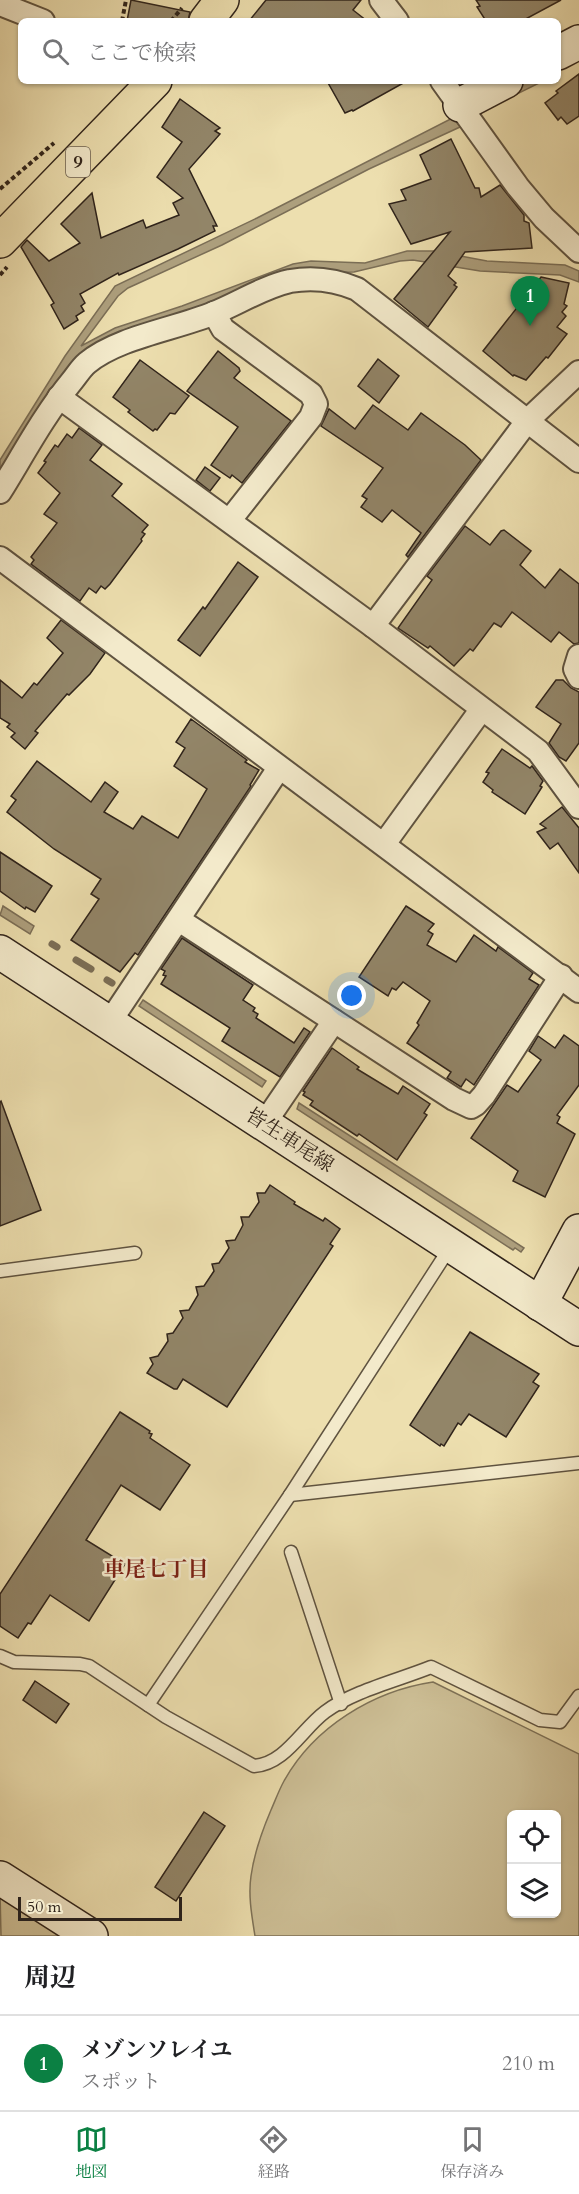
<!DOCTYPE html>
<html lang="ja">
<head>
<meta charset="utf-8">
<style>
  :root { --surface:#fff; --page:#f2f2f2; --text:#202124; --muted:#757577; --line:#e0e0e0; --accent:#0b8043 }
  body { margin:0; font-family:Cardo,"Noto Serif JP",serif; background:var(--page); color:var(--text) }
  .controls { position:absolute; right:18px; bottom:18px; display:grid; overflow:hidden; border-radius:9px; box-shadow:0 2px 4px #0004 }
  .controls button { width:54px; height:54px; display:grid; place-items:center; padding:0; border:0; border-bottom:2px solid var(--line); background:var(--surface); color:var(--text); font:30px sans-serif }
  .scale { position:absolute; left:18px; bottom:15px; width:164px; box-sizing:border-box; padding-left:6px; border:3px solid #30241b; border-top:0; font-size:16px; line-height:21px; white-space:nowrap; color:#30241b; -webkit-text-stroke:4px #f3eacb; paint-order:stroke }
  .you { position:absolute; left:352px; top:996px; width:21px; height:21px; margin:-15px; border:4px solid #fff; border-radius:50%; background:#1a73e8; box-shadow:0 0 0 9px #1a73e833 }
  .badge { display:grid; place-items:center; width:39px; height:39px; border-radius:50%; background:var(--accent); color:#fff; font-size:20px; font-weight:700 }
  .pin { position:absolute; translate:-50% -50px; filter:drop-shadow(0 2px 3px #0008) }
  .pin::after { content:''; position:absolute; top:32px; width:21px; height:18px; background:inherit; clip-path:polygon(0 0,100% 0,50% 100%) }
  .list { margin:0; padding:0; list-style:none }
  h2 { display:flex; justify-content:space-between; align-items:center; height:78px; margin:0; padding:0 24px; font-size:26px }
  h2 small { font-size:20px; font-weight:400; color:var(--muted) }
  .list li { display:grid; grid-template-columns:39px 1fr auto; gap:18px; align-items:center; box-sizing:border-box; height:96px; padding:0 24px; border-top:2px solid var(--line) }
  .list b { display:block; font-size:22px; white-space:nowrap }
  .list p { margin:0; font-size:20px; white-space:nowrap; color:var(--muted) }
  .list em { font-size:20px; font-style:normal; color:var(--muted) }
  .icon { flex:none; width:33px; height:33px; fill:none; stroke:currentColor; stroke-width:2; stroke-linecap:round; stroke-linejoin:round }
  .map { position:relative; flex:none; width:579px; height:1936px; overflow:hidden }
  .search { position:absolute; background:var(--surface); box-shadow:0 2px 4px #0004; left:18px; right:18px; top:18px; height:66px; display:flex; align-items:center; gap:15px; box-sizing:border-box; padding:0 21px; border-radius:9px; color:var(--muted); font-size:22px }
  .sheet { height:174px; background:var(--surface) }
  nav { display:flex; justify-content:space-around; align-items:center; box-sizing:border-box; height:84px; border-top:2px solid var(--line); background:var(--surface); font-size:16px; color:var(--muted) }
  nav a { display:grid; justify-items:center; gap:3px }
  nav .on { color:var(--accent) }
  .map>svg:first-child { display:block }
  .green { fill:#cdbf96; stroke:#7e7258; stroke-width:1.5; fill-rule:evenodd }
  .water { fill:#ad9f7d; stroke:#7b6e56; stroke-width:1.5 }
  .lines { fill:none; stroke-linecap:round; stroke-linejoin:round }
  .stream { stroke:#7b6e56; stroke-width:7 }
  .building { fill:#928568; stroke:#30241b; stroke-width:1.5 }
  .lane-casing { stroke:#5f5340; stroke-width:15 }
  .street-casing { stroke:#5f5340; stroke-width:26 }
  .secondary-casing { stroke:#30241b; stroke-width:36 }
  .highway-casing { stroke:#30241b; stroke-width:36 }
  .path { stroke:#30241b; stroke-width:4; stroke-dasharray:4.5 3; stroke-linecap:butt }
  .lane { stroke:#f3eacb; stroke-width:12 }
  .street { stroke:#f3eacb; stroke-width:22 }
  .secondary { stroke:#f3eacb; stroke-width:33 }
  .highway { stroke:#eddfaf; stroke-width:33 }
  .labels { text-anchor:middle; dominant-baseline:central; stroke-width:5; stroke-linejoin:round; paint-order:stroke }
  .shield { fill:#f3eacb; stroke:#6a5f50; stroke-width:1.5 }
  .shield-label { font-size:18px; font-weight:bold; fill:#30241b }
  .street-label { font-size:20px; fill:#30241b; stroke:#f3eacb }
  .neighbourhood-label { font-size:21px; font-weight:bold; fill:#7a1f14; stroke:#f3eacb }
</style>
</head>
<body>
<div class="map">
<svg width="579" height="1936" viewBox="0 0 579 1936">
  <rect width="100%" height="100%" fill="#eddfaf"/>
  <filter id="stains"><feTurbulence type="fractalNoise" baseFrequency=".00333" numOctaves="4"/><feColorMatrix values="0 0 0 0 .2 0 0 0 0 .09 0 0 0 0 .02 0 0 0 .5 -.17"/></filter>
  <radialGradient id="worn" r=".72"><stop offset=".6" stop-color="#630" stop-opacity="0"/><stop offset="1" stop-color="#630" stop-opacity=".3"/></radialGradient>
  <g class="green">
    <path d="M433,1682l146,72v182h-324c-3,-19 -7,-40 -4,-60 3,-22 11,-45 20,-66 4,-9 8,-20 13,-29 30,-54 89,-90 149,-99zM512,1814h44v100h-44z"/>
    <path d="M0,1891l70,45h-69z"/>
  </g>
  <g class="water">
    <path d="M525,81h18l-58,29 -25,17 -91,42 -147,76 -94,43 -10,8 -37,50 34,-18 67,-22 111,-42 18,-3 54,2 42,-12h27l53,10 78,4 14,6v11l-19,-7 -80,-4 -67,-11 -13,1 -46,11 -67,1 -81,33 -93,32 -113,136v-14l65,-104 50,-70 142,-68z"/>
    <path d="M3,906l31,20 -4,8 -30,-19z"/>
    <path d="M143,1000l123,81 -4,6 -123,-81z"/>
    <path d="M299,1103l225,145 -3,4 -6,-4 -2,2 -216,-141z"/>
  </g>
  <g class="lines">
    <g class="stream">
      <path d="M52,944l5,3"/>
      <path d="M76,960l15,9"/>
      <path d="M107,980l5,3"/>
    </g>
  </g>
  <g class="building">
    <path d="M131,0l59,12 -2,9h-61z"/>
    <path d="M266,0h95l-8,10 14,11h-118z"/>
    <path d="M476,0h85l-39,21h-36l-9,-14 3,-1z"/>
    <path d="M579,74v42l-12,8 -6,-7 -3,3 -13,-17 13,-10 -2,-2z"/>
    <path d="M327,81h80l-54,30 -1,-1 -7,3z"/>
    <path d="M180,99l40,29 -5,3 5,3 -31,35 28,57h-4l2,5 -37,18 -59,26 -1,-2 -38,21 5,9 -4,3 3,5 -8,5 2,4 -14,9 -13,-24 3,-2 -33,-56 6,-7 22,21 31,-18 -19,-19 31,-31 9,45 42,-18 3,8 33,-13 -6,-12 10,-5 -26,-21 25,-35 -20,-15z"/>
    <path d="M451,139l24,49h4l2,9 19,-12 24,30v6l5,2 3,25 -67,4 -17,24 8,7 -2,2 3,2 -29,40 -34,-28 56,-67 -39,12 -22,-40 17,-4 -5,-10 30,-11 -11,-24z"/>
    <path d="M541,277l28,6 -5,21 3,2 -5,6 4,4 -9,11 10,7 -19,24 -2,-1 -20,23 -12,-5 -1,1 -30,-25z"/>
    <path d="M218,351l21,17 1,3 -6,7 57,43 -49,62 -10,-8 -2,3 -19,-13 27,-38 -51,-36z"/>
    <path d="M378,359l21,17 -20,27 -21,-17z"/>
    <path d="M140,360l49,36 -14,18 -5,-1 -13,17 -2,-1 -2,2 -25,-19 2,-2 -17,-13z"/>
    <path d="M373,405l35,25 13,-17 44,32 16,15 -73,97 -2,-2 15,-22 -29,-23 -10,12 -21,-15 6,-8 -5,-3 21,-28 -62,-42 8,-17 26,20z"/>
    <path d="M79,428l23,17 -12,15 32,24 -10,12 36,29 -6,7 3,2 -4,5 1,2 -32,43 -5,5 -4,-3 -5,7 -7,-5 -9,13 -49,-37 3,-4 -3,-3 26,-34 -13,-9 16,-21 -22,-20 8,-11 -2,-1 11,-16 3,2 9,-13 5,4z"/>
    <path d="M205,467l15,11 -10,13 -14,-11z"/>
    <path d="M465,526l25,19 11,-14 3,-1 27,21 -11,14 25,23 15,-19 19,15v59l-5,1 -15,-12 -8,10 -39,-30 -11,15 -7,-4 -21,28 -3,-2 -16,17 -24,-20 -2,2 -30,-20 34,-48 -5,-4z"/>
    <path d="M238,562l20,15 -58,79 -22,-16 25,-33 2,2z"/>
    <path d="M61,620l44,33 -15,21 -21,21 -2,-1 -32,37 3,2 -13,16 -14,-12 4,-4 -8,-6 3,-3 -10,-6v-38l22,18 12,-15 3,2 26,-32 -16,-15z"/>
    <path d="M556,680h7l8,8 8,4v51l-13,18 -7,-4 -10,-14 12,-19 -25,-17z"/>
    <path d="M191,719l56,41 -2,2 14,8 -9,15 1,1 -113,169 -3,-2 -15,19 -49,-32 28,-41 -8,-5 10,-15 -47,-30 -47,-37 9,-12 -5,-4 26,-35 54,41 14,-20 13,10 -14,20 29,17 9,-13 36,22 29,-49 -33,-23 11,-18 -9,-6z"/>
    <path d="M502,749l28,19 2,-2 11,15 -3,5 2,1 -17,27 -33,-22 1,-2 -10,-8 6,-9 -3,-1z"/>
    <path d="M562,807l17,21v45l-21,-30 -8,6 -13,-17 9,-4 -6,-4z"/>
    <path d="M0,852l52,34 -17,26 -9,-5 -1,2 -25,-18z"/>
    <path d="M406,906l28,18 -6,7 5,3 -6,11 29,17 18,-27 22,16 2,-4 35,26 -4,6 10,6 -65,100 -8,-6 -5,8 -14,-9 4,-6 -44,-29 12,-18 -2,-2 13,-22 -27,-19 -7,8 -4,-2 -4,8 -29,-19z"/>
    <path d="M182,938l71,47 -10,15 12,8 -2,3 5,3 -2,4 38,25 10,-15 6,4 -30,45 -58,-36 8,-13 -69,-44 5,-8 -3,-1 2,-4 -4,-2z"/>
    <path d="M564,1035l15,11v39l-22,30 3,2 -3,6 18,11 -30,63 -32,-16 5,-10 -47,-33 36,-53 11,7 23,-32 -12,-9 9,-15 17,12z"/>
    <path d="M332,1048l27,19 -2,2 41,25 5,-8 27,18 -6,9 3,2 -30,45 -38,-26 -2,2 -47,-31 3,-4 -10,-6 2,-3 -2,-1z"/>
    <path d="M1,1101l40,109 -41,16v-124z"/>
    <path d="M270,1185l25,17 -1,2 29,17 2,-3 15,11 -10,15 3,2 -106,161 -44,-28 -6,10h-3l-27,-16 6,-9 -3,-6 8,-2 10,-15 -1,-7 6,-1 10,-15 -3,-7 9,-1 9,-15 -2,-8 8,-1 10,-15 -2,-7 7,-1 10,-15 -3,-7 9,-1 8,-15 -2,-8h8l10,-15 -2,-9h8z"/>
    <path d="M470,1332l69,42 -6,8 6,4 -33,51 -37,-23 -8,11 -3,-2 -14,23 -3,-2 -1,2 -30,-21z"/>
    <path d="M120,1412l30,19 -1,2 3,1 -2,4 40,27 -30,45 -39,-25 -35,55 39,24 -36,57 -39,-26 -19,29 -3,-1 -10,15 -18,-12v-32z"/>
    <path d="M35,1681l34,23 -13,19 -33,-23z"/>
    <path d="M204,1812l21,14 -49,75 -21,-14z"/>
  </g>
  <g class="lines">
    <g class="lane-casing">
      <g id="lane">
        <path d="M0,1271l135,-18"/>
        <path d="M290,1495l289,-32"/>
        <path d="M291,1552l50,152"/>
        <path d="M0,1656l14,6 66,2 9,2 77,51 88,49c31,-2 48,-37 71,-54 28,-21 74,-32 106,-45l109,53 20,2 19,-26"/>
        <path d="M148,1705l142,-210 161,-249"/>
      </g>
    </g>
    <g class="street-casing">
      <g id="street">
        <path d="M381,0l16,21"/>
        <path d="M0,4l43,17"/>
        <path d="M442,81l76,106 26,31 35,33"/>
        <path d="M214,313l9,16 88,65 5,10 -5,13 -81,103"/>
        <path d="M59,397l314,229 165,125 41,56"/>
        <path d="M0,492c23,-37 44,-77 72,-111 5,-6 9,-13 15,-18 31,-26 89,-34 127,-50 25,-10 49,-26 76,-32 23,-4 46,-1 67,8l222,172"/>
        <path d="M0,558l579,433"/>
        <path d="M373,626l155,-206 51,-48"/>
        <path d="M579,656l-4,13 4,8"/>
        <path d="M384,844l97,-134"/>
        <path d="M179,920l275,179 17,8 5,-3 8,-9 77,-119"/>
        <path d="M109,1023l170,-255"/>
        <path d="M264,1124l70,-103"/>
      </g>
    </g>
    <g class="secondary-casing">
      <g id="secondary">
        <path d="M558,53l21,-11"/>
        <path d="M460,105l46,-24"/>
        <path d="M0,952l579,377"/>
        <path d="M540,1304l39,-73"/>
        <path d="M0,1878l91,58"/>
      </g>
    </g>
    <g class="highway-casing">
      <g id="highway">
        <path d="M206,21l16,-21"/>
        <path d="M0,241l155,-160"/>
      </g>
    </g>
    <g class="path">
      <path d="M122,21l4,-21"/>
      <path d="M171,21l11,-13"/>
      <path d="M0,189l54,-46"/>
      <path d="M0,275l7,-8"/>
    </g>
    <use href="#lane" class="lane"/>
    <use href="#street" class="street"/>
    <use href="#secondary" class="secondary"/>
    <use href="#highway" class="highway"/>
  </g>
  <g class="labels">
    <rect class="shield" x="66" y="147" width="24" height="30" rx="4.5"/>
    <g class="shield-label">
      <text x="78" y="162">9</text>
    </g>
    <g class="street-label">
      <text transform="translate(290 1140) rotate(33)">皆生車尾線</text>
    </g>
    <g class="neighbourhood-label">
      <text x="156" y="1569">車尾七丁目</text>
    </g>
  </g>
  <rect width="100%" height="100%" filter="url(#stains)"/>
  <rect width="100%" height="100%" fill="url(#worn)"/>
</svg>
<div class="controls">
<button><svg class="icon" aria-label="locate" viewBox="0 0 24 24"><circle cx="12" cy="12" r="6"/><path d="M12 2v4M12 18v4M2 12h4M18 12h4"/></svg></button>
<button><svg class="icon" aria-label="layers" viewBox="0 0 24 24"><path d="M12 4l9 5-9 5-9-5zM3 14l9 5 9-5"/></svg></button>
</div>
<div class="scale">50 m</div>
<div class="you"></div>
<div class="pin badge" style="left:530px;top:326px">1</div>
<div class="search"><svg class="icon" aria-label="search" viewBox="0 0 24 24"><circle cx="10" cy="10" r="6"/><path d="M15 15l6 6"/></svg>ここで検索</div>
</div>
<section class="sheet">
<h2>周辺<small></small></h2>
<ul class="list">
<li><span class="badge">1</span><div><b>メゾンソレイユ</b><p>スポット</p></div><em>210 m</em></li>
</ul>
</section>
<nav>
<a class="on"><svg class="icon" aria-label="map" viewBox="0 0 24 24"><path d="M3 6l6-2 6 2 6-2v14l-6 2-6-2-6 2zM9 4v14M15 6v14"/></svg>地図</a>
<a><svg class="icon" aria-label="directions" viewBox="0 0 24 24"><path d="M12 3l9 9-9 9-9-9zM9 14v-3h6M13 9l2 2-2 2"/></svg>経路</a>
<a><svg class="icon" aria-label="saved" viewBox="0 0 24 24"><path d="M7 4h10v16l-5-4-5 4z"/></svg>保存済み</a>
</nav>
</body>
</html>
